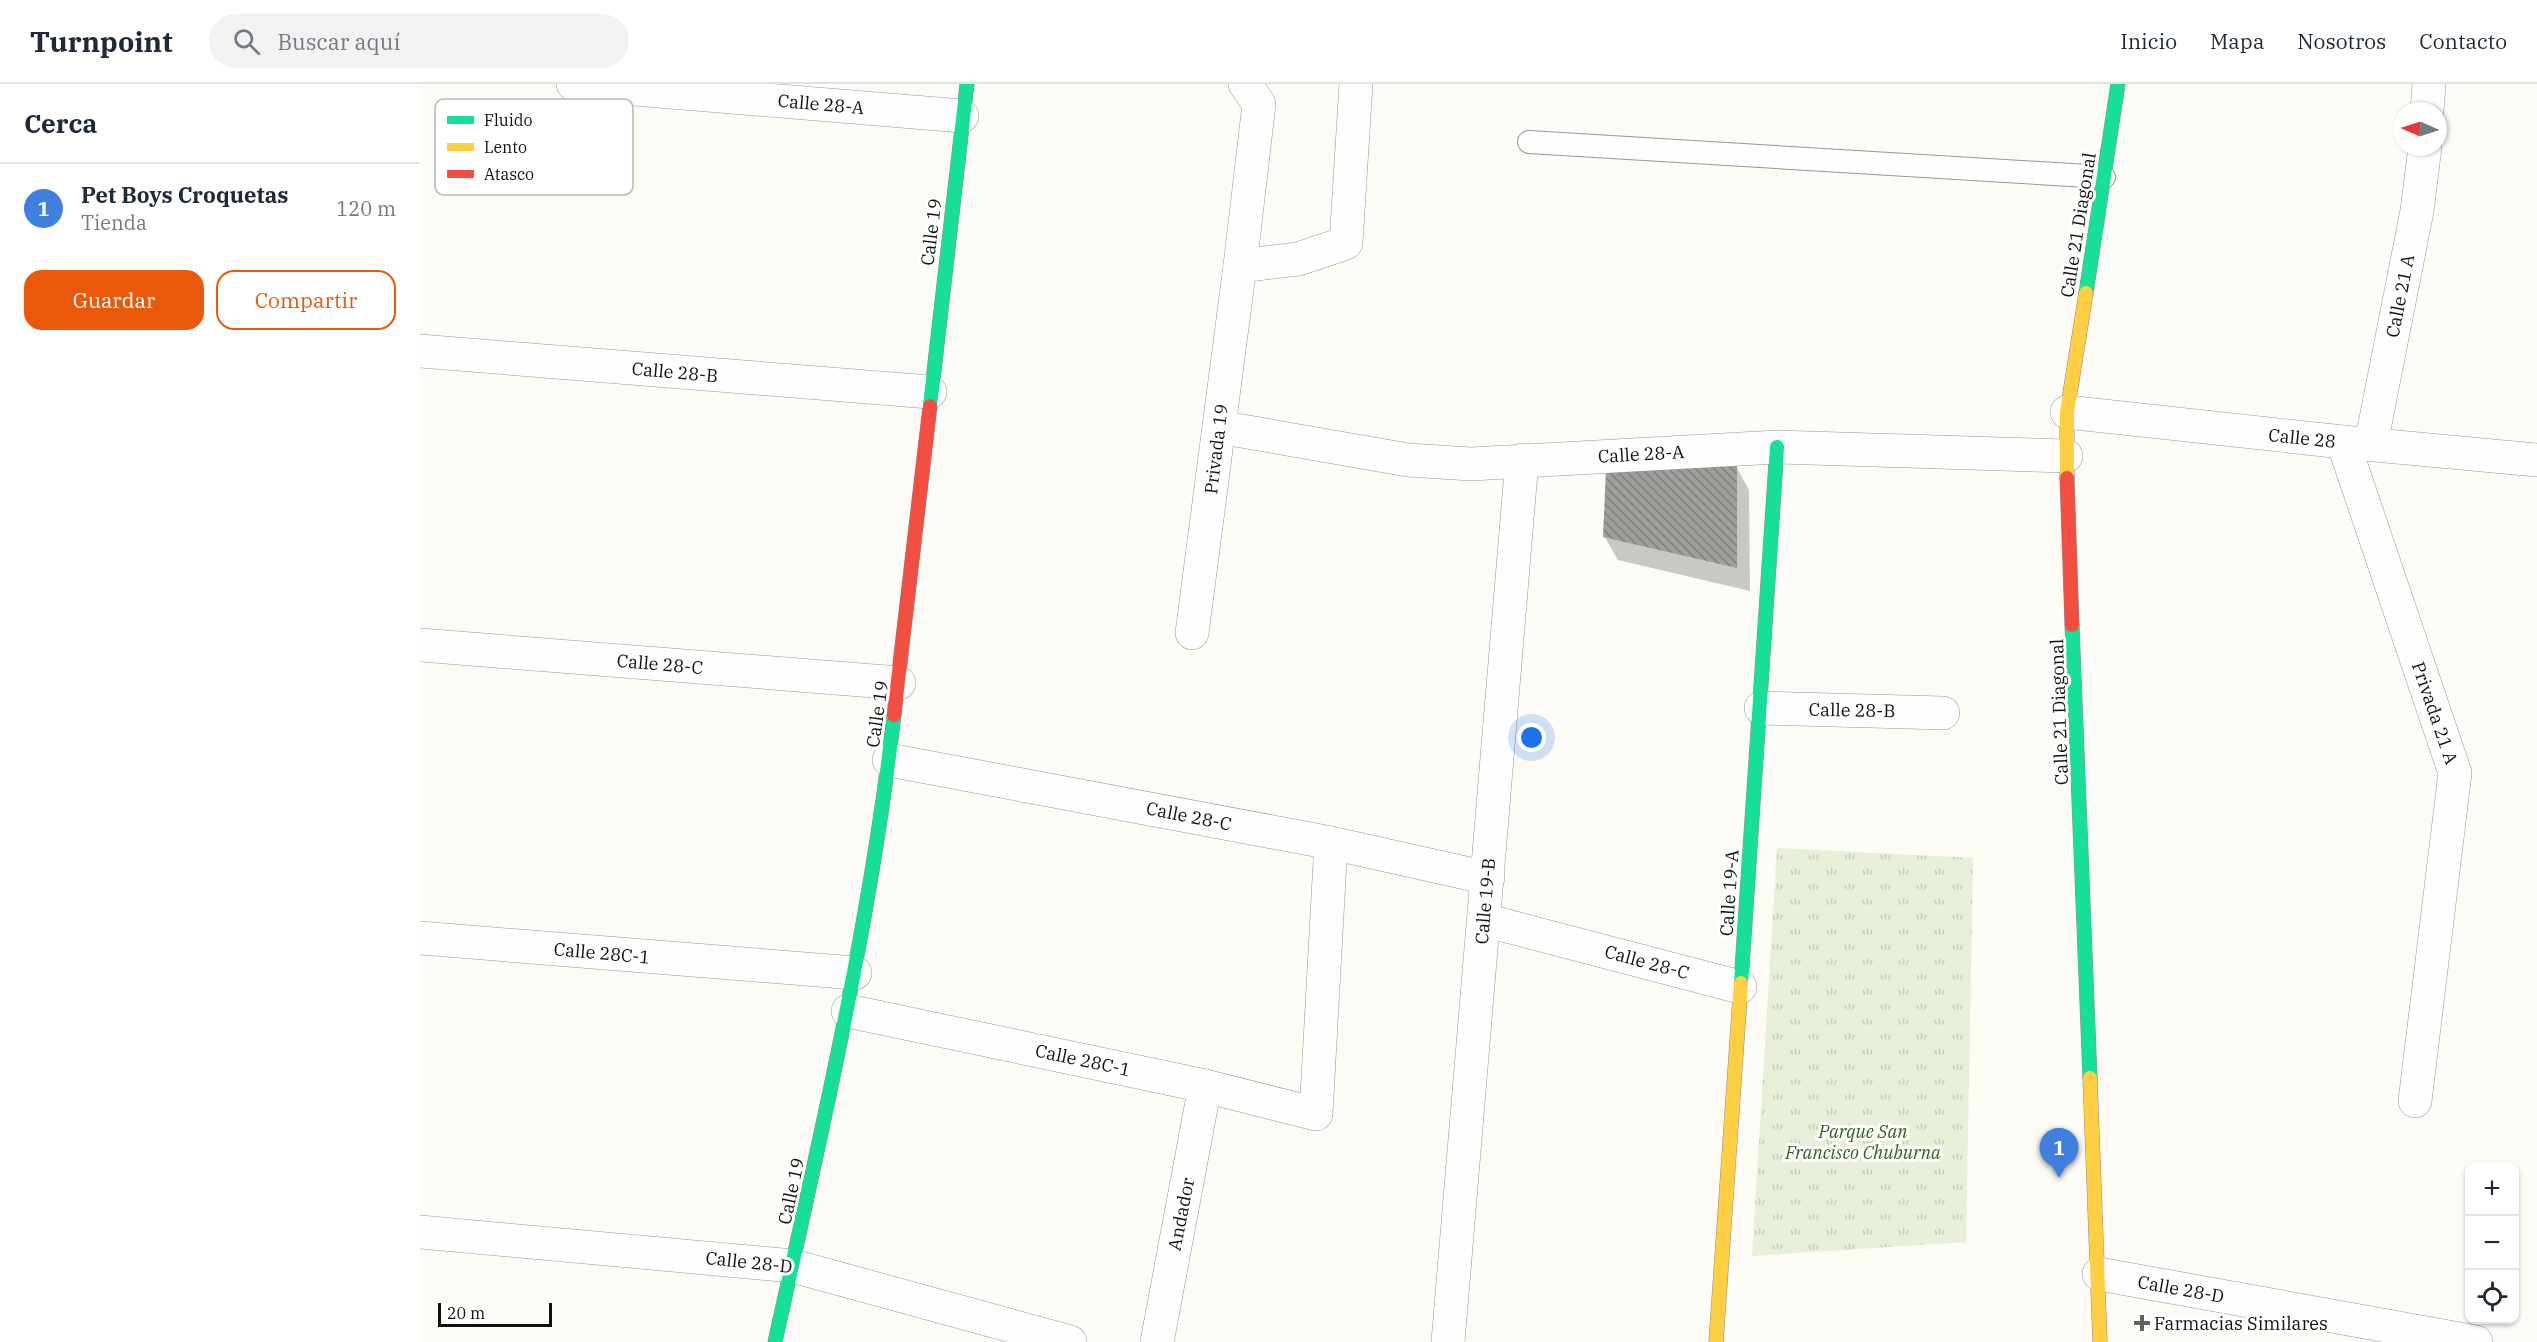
<!DOCTYPE html>
<html lang="es">
<head>
<meta charset="utf-8">
<style>
  :root { --surface:#fff; --page:#f2f2f3; --text:#1f2937; --muted:#747a83; --line:#e0e1e3; --accent:#ea580c }
  body { margin:0; font-family:"IBM Plex Serif",serif; background:var(--page); color:var(--text) }
  .controls { position:absolute; right:18px; bottom:18px; display:grid; overflow:hidden; border-radius:12px; box-shadow:0 2px 4px #0004 }
  .controls button { width:54px; height:54px; display:grid; place-items:center; padding:0; border:0; border-bottom:2px solid var(--line); background:var(--surface); color:var(--text); font:30px sans-serif }
  .compass { position:absolute; left:1973px; top:18px; width:54px; height:54px; border-radius:50%; background:var(--surface); box-shadow:0 2px 4px #0004; rotate:273deg }
  .scale { position:absolute; left:18px; bottom:15px; width:114px; box-sizing:border-box; padding-left:6px; border:3px solid #101010; border-top:0; font-size:16px; line-height:21px; white-space:nowrap; color:#101010; -webkit-text-stroke:4px #fff; paint-order:stroke }
  .you { position:absolute; left:1112px; top:654px; width:21px; height:21px; margin:-15px; border:4px solid #fff; border-radius:50%; background:#1a73e8; box-shadow:0 0 0 9px #1a73e833 }
  .badge { display:grid; place-items:center; width:39px; height:39px; border-radius:50%; background:var(--accent); color:#fff; font-size:20px; font-weight:700 }
  .pin { position:absolute; translate:-50% -50px; filter:drop-shadow(0 2px 3px #0008) }
  .pin::after { content:''; position:absolute; top:32px; width:21px; height:18px; background:inherit; clip-path:polygon(0 0,100% 0,50% 100%) }
  .list { margin:0; padding:0; list-style:none }
  h2 { display:flex; justify-content:space-between; align-items:center; height:78px; margin:0; padding:0 24px; font-size:26px }
  h2 small { font-size:20px; font-weight:400; color:var(--muted) }
  .list li { display:grid; grid-template-columns:39px 1fr auto; gap:18px; align-items:center; box-sizing:border-box; height:90px; padding:0 24px; border-top:2px solid var(--line) }
  .list b { display:block; font-size:22px; white-space:nowrap }
  .list p { margin:0; font-size:20px; white-space:nowrap; color:var(--muted) }
  .list em { font-size:20px; font-style:normal; color:var(--muted) }
  .actions { display:flex; gap:12px; padding:18px 24px }
  .actions a { flex:1; padding:14px 0; border:2px solid var(--accent); border-radius:18px; text-align:center; font-size:21px; color:var(--accent) }
  .actions .main { background:var(--accent); color:#fff }
  .icon { flex:none; width:33px; height:33px; fill:none; stroke:currentColor; stroke-width:2; stroke-linecap:round; stroke-linejoin:round }
  .map { position:relative; flex:none; width:2117px; height:1258px; overflow:hidden }
  header { display:flex; align-items:center; gap:36px; box-sizing:border-box; height:84px; padding:0 30px; background:var(--surface); border-bottom:2px solid var(--line) }
  header strong { font-size:28px }
  nav { display:flex; gap:33px; margin-inline-start:auto; font-size:21px }
  .search { width:420px; height:54px; background:var(--page); display:flex; align-items:center; gap:15px; box-sizing:border-box; padding:0 21px; border-radius:33px; color:var(--muted); font-size:22px }
  main { display:flex }
  aside { flex:1; background:var(--surface) }
  .map>svg:first-child { display:block }
  .park { fill:url(#park-tufts) }
  .shadow { fill:#0003 }
  .building { fill:url(#building-back-hatch) }
  .lines { fill:none; stroke-linecap:round; stroke-linejoin:round }
  .lane-casing { stroke:#969694; stroke-width:24 }
  .street-casing { stroke:#969694; stroke-width:34 }
  .fast-casing { stroke:#8d8c8a; stroke-width:15 }
  .slow-casing { stroke:#8d8c8a; stroke-width:15 }
  .jam-casing { stroke:#8d8c8a; stroke-width:15 }
  .lane { stroke:#fffefe; stroke-width:22 }
  .street { stroke:#fffefe; stroke-width:33 }
  .fast { stroke:#16e098; stroke-width:14 }
  .slow { stroke:#ffcf43; stroke-width:14 }
  .jam { stroke:#f24e42; stroke-width:14 }
  .poi-dot { fill:#636260; stroke:#fff; stroke-width:2 }
  .labels { text-anchor:middle; dominant-baseline:central; stroke-width:6; stroke-linejoin:round; paint-order:stroke }
  .street-label { font-size:18px; fill:#101010; stroke:#fff }
  .park-label { font-size:18px; font-style:italic; fill:#346226; stroke:#fff }
  .poi-label { font-size:18px; fill:#101010; stroke:#fff; text-anchor:start }
  .key { fill:#fff; stroke:#b7b7b7; stroke-width:1.5 }
  .key-label { font-size:16px; fill:#101010 }
</style>
</head>
<body>
<header>
<strong>Turnpoint</strong>
<div class="search"><svg class="icon" aria-label="search" viewBox="0 0 24 24"><circle cx="10" cy="10" r="6"/><path d="M15 15l6 6"/></svg>Buscar aquí</div>
<nav><a>Inicio</a><a>Mapa</a><a>Nosotros</a><a>Contacto</a></nav>
</header>
<main>
<aside>
<h2>Cerca<small></small></h2>
<ul class="list">
<li><span class="badge" style="background:#3f7fe0">1</span><div><b>Pet Boys Croquetas</b><p>Tienda</p></div><em>120 m</em></li>
</ul>
<div class="actions"><a class="main">Guardar</a><a>Compartir</a></div>
</aside>
<div class="map">
<svg width="2117" height="1258" viewBox="0 0 2117 1258">
  <defs>
    <pattern id="park-tufts" width="24" height="20" patternUnits="userSpaceOnUse" patternTransform="scale(1.5)"><rect width="24" height="20" fill="#e7efd8"/><path d="M3 7l-1-3M5 7V3M7 7l1-3M15 17l-1-3M17 17v-4M19 17l1-3" fill="none" stroke="#c5ccb8"/></pattern>
    <pattern id="building-back-hatch" width="6" height="6" patternUnits="userSpaceOnUse" patternTransform="scale(1.5)"><rect width="6" height="6" fill="#a09e9b"/><path d="M-1 5l2 2M0 0l6 6M5-1l2 2" fill="none" stroke="#817f7d"/></pattern>
  </defs>
  <rect width="100%" height="100%" fill="#fcfbf6"/>
  <path class="park" d="M1357,764l196,10 -7,384 -214,14z"/>
  <path class="shadow" d="M1316,382l13,24 1,101 -132,-31 -14,-24z"/>
  <path class="building" d="M1317,380v104l-134,-31 3,-68z"/>
  <g class="lines">
    <g class="lane-casing">
      <path id="lane" d="M1109,58l575,35"/>
    </g>
    <g class="street-casing">
      <g id="street">
        <path d="M153,0l389,32"/>
        <path d="M2007,27l2,-27"/>
        <path d="M820,182l58,-7 48,-16 10,-159"/>
        <path d="M0,267l510,41"/>
        <path d="M1647,328l276,30 194,18"/>
        <path d="M799,343l189,33 63,4 306,-17 289,9"/>
        <path d="M1923,358l112,331 -40,328"/>
        <path d="M1951,360l46,-233 8,-64"/>
        <path d="M772,549l48,-367 19,-162 -14,-20"/>
        <path d="M0,561l479,38"/>
        <path d="M1341,624l182,5"/>
        <path d="M469,676l442,83 157,35"/>
        <path d="M1064,836l256,67"/>
        <path d="M0,854l435,35"/>
        <path d="M428,927l357,75 111,28 15,-271"/>
        <path d="M0,1148l373,34 277,76"/>
        <path d="M1679,1190l377,68"/>
        <path d="M737,1258l48,-256"/>
        <path d="M1028,1258l74,-882"/>
      </g>
    </g>
    <g class="fast-casing">
      <g id="fast">
        <path d="M1666,209l32,-209"/>
        <path d="M510,322l37,-322"/>
        <path d="M1652,541l18,453"/>
        <path d="M1321,899l36,-536"/>
        <path d="M355,1258c46,-208 95,-416 119,-627"/>
      </g>
    </g>
    <g class="slow-casing">
      <g id="slow">
        <path d="M1647,394v-66l19,-119"/>
        <path d="M1670,994l10,264"/>
        <path d="M1296,1258l25,-359"/>
      </g>
    </g>
    <g class="jam-casing">
      <g id="jam">
        <path d="M1647,394l5,147"/>
        <path d="M474,631l36,-309"/>
      </g>
    </g>
    <use href="#lane" class="lane"/>
    <use href="#street" class="street"/>
    <use href="#fast" class="fast"/>
    <use href="#slow" class="slow"/>
    <use href="#jam" class="jam"/>
  </g>
  <path class="poi-dot" d="M1719 1230h6v6h6v6h-6v6h-6v-6h-6v-6h6z"/>
  <g class="labels">
    <g class="street-label">
      <text transform="translate(401 20) rotate(5)">Calle 28-A</text>
      <text transform="translate(1658 141) rotate(-81)">Calle 21 Diagonal</text>
      <text transform="translate(511 148) rotate(-83)">Calle 19</text>
      <text transform="translate(1980 212) rotate(-79)">Calle 21 A</text>
      <text transform="translate(255 288) rotate(5)">Calle 28-B</text>
      <text transform="translate(1882 354) rotate(6)">Calle 28</text>
      <text transform="translate(796 365) rotate(-83)">Privada 19</text>
      <text transform="translate(1221 370) rotate(-3)">Calle 28-A</text>
      <text transform="translate(240 580) rotate(5)">Calle 28-C</text>
      <text transform="translate(1432 626) rotate(1)">Calle 28-B</text>
      <text transform="translate(1639 628) rotate(-92)">Calle 21 Diagonal</text>
      <text transform="translate(2015 629) rotate(71)">Privada 21 A</text>
      <text transform="translate(457 630) rotate(-82)">Calle 19</text>
      <text transform="translate(769 732) rotate(11)">Calle 28-C</text>
      <text transform="translate(1309 809) rotate(-86)">Calle 19-A</text>
      <text transform="translate(1065 817) rotate(-85)">Calle 19-B</text>
      <text transform="translate(182 869) rotate(5)">Calle 28C-1</text>
      <text transform="translate(1227 878) rotate(15)">Calle 28-C</text>
      <text transform="translate(663 976) rotate(12)">Calle 28C-1</text>
      <text transform="translate(371 1107) rotate(-78)">Calle 19</text>
      <text transform="translate(761 1130) rotate(-79)">Andador</text>
      <text transform="translate(329 1178) rotate(6)">Calle 28-D</text>
      <text transform="translate(1761 1205) rotate(10)">Calle 28-D</text>
    </g>
    <g class="park-label">
      <text x="1443" y="1047">Parque San<tspan x="1443" dy="21">Francisco Chuburna</tspan></text>
    </g>
    <g class="poi-label">
      <text x="1734" y="1239">Farmacias Similares</text>
    </g>
  </g>
  <rect x="15" y="15" width="198" height="96" rx="9" class="key"/>
  <rect x="27" y="32" width="27" height="8" fill="#16e098"/>
  <rect x="27" y="59" width="27" height="8" fill="#ffcf43"/>
  <rect x="27" y="86" width="27" height="8" fill="#f24e42"/>
  <g class="key-label">
    <text x="64" y="42">Fluido</text>
    <text x="64" y="69">Lento</text>
    <text x="64" y="96">Atasco</text>
  </g>
</svg>
<div class="controls">
<button>+</button>
<button>−</button>
<button><svg class="icon" aria-label="locate" viewBox="0 0 24 24"><circle cx="12" cy="12" r="6"/><path d="M12 2v4M12 18v4M2 12h4M18 12h4"/></svg></button>
</div>
<svg class="compass" viewBox="-18 -18 36 36"><path d="M0-13l5 13h-10z" fill="#e53935"/><path d="M0 13l5-13h-10z" fill="#747a83"/></svg>
<div class="scale">20 m</div>
<div class="you"></div>
<div class="pin badge" style="left:1639px;top:1094px;background:#3f7fe0">1</div>
</div>
</main>
</body>
</html>
